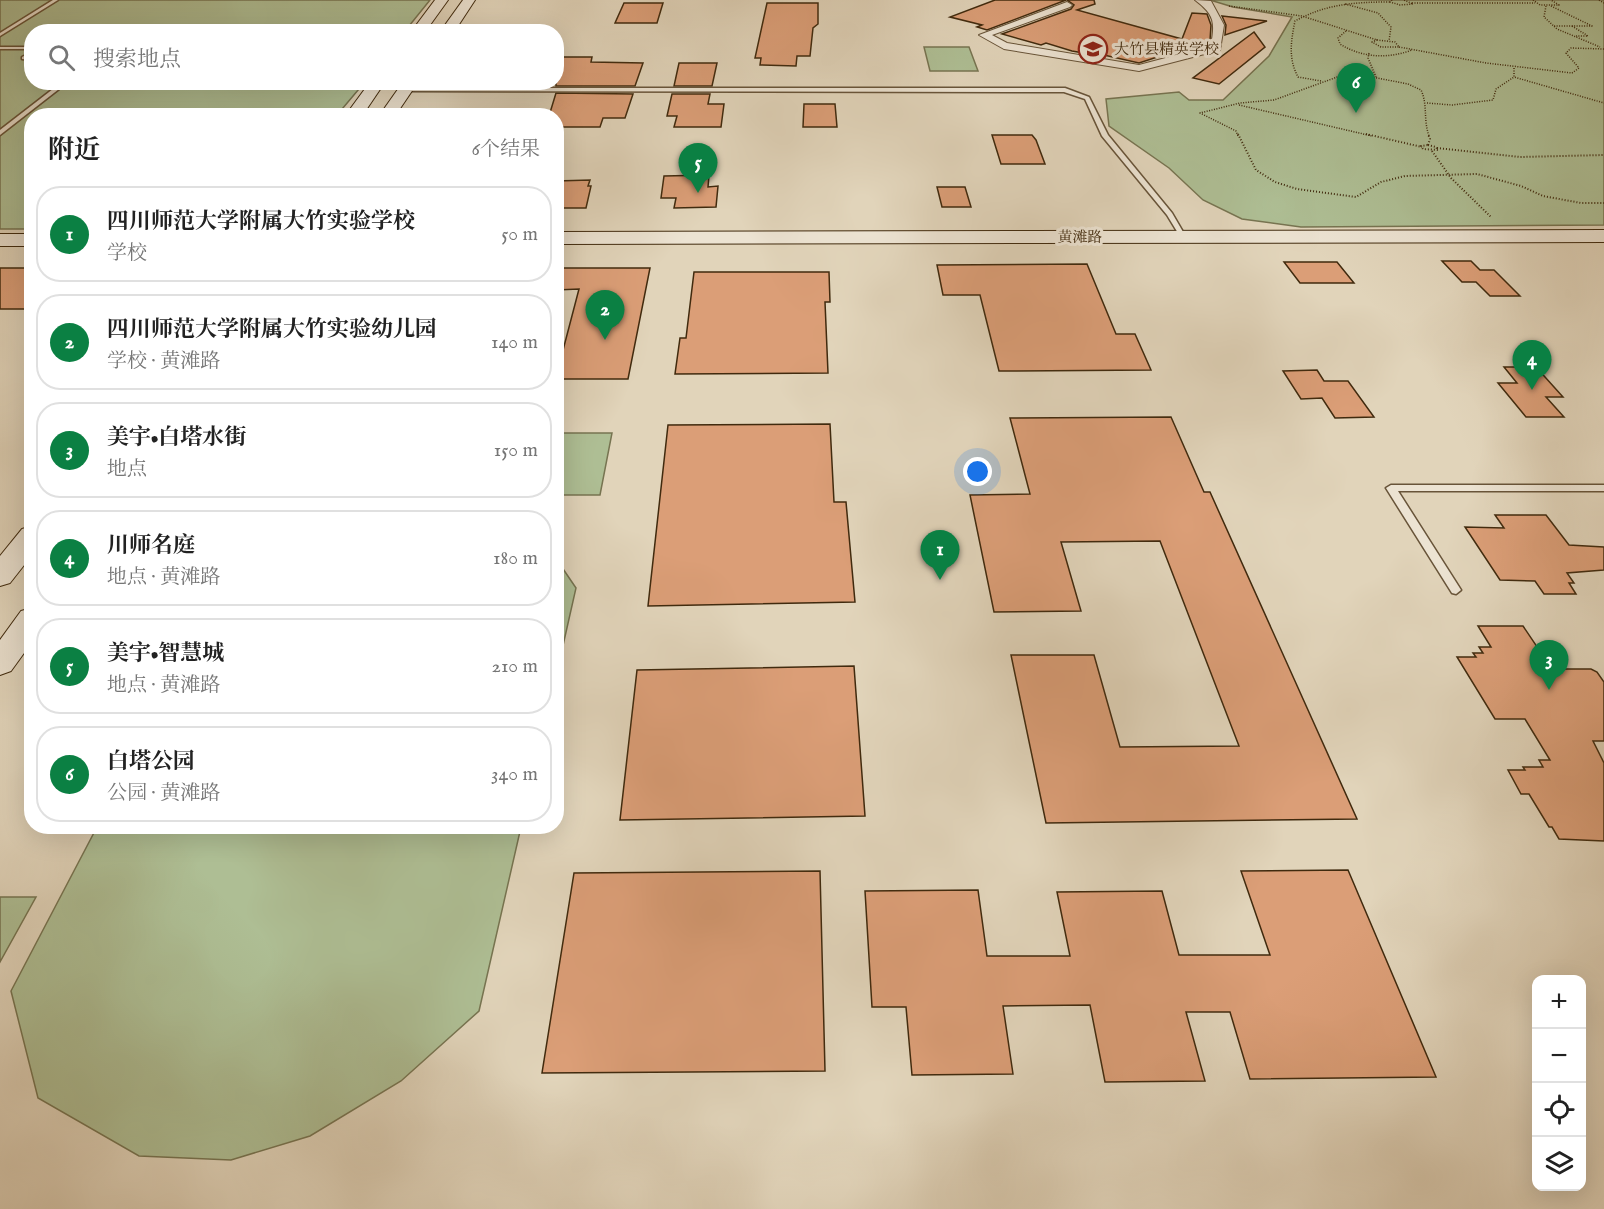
<!DOCTYPE html>
<html lang="zh">
<head>
<meta charset="utf-8">
<style>
  :root { --surface:#fff; --page:#f6f6f6; --text:#222; --muted:#767676; --line:#e0e0e0; --accent:#0b8043 }
  body { margin:0; font-family:"IM FELL English","Noto Serif SC",serif; background:var(--page); color:var(--text) }
  .controls { position:absolute; right:18px; bottom:18px; display:grid; overflow:hidden; border-radius:12px; box-shadow:0 6px 24px #0002 }
  .controls button { width:54px; height:54px; display:grid; place-items:center; padding:0; border:0; border-bottom:2px solid var(--line); background:var(--surface); color:var(--text); font:30px sans-serif }
  .you { position:absolute; left:978px; top:472px; width:21px; height:21px; margin:-15px; border:4px solid #fff; border-radius:50%; background:#1a73e8; box-shadow:0 0 0 9px #1a73e833 }
  .badge { display:grid; place-items:center; width:39px; height:39px; border-radius:50%; background:var(--accent); color:#fff; font-size:20px; font-weight:700 }
  .pin { position:absolute; translate:-50% -50px; filter:drop-shadow(0 2px 3px #0008) }
  .pin::after { content:''; position:absolute; top:32px; width:21px; height:18px; background:inherit; clip-path:polygon(0 0,100% 0,50% 100%) }
  .list { margin:0; padding:0; list-style:none }
  h2 { display:flex; justify-content:space-between; align-items:center; height:78px; margin:0; padding:0 24px; font-size:26px }
  h2 small { font-size:20px; font-weight:400; color:var(--muted) }
  .list li { display:grid; grid-template-columns:39px 1fr auto; gap:18px; align-items:center; box-sizing:border-box; height:96px; margin:0 12px 12px; padding:0 12px; border:2px solid var(--line); border-radius:24px }
  .list b { display:block; font-size:22px; white-space:nowrap }
  .list p { margin:0; font-size:20px; white-space:nowrap; color:var(--muted) }
  .list em { font-size:20px; font-style:normal; color:var(--muted) }
  .icon { flex:none; width:33px; height:33px; fill:none; stroke:currentColor; stroke-width:2; stroke-linecap:round; stroke-linejoin:round }
  .map { position:relative; flex:none; width:1604px; height:1209px; overflow:hidden }
  .search { position:absolute; background:var(--surface); box-shadow:0 6px 24px #0002; left:24px; top:24px; width:540px; height:66px; display:flex; align-items:center; gap:15px; box-sizing:border-box; padding:0 21px; border-radius:24px; color:var(--muted); font-size:22px }
  .panel { position:absolute; background:var(--surface); box-shadow:0 6px 24px #0002; left:24px; top:108px; width:540px; height:726px; border-radius:24px }
  .map>svg:first-child { display:block }
  .green { fill:#aebe94; stroke:#777451; stroke-width:1.5 }
  .building { fill:#db9e77; stroke:#402a0e; stroke-width:1.5 }
  .lines { fill:none; stroke-linecap:round; stroke-linejoin:round }
  .lane-casing { stroke:#685439; stroke-width:3 }
  .street-casing { stroke:#685439; stroke-width:2 }
  .secondary-casing { stroke:#402a0e; stroke-width:2 }
  .path-far1 { stroke:#402a0e; stroke-width:1.5; stroke-dasharray:1 1.5; stroke-linecap:butt }
  .path { stroke:#402a0e; stroke-width:2; stroke-dasharray:1 2; stroke-linecap:butt }
  .lane { fill:#ece3d2; fill-rule:evenodd }
  .street { fill:#ece3d2; fill-rule:evenodd }
  .secondary { fill:#ece3d2; fill-rule:evenodd }
  .labels { text-anchor:middle; dominant-baseline:central; stroke-width:6; stroke-linejoin:round; paint-order:stroke }
  .far-poi-label { font-size:15px; fill:#402a0e; stroke:#ece3d2; text-anchor:start }
  .far-street-label { font-size:15px; fill:#402a0e; stroke:#ece3d2 }
</style>
</head>
<body>
<div class="map">
<svg width="1604" height="1209" viewBox="0 0 1604 1209">
  <rect width="100%" height="100%" fill="#e1d4ba"/>
  <filter id="stains"><feTurbulence type="fractalNoise" baseFrequency=".00333" numOctaves="4"/><feColorMatrix values="0 0 0 0 .2 0 0 0 0 .09 0 0 0 0 .02 0 0 0 .5 -.17"/></filter>
  <radialGradient id="worn" r=".72"><stop offset=".6" stop-color="#630" stop-opacity="0"/><stop offset="1" stop-color="#630" stop-opacity=".3"/></radialGradient>
  <g class="green">
    <path d="M0,0h430l-25,31 -373,1v50l332,1 -27,32 -305,1 -1,113h-31z"/>
    <path d="M1210,0h394v225l-303,2 -59,-8 -39,-19 -34,-32 -60,-42 -3,-27 73,-7 10,8h34l46,-44 23,-39 -59,-10z"/>
    <path d="M924,47h45l9,24h-48z"/>
    <path d="M557,433h55l-12,62h-43z"/>
    <path d="M557,560l19,28 -19,84z"/>
    <path d="M97,827h424l-42,184 -78,70 -91,55 -79,24 -92,-4 -101,-58 -27,-107z"/>
    <path d="M0,897h36l-36,65z"/>
  </g>
  <g class="building">
    <path d="M995,0h71l-79,30 -10,-3 5,-2 -32,-8z"/>
    <path d="M1067,0h27l1,4 -18,6 105,29 10,-26 15,1 4,11 -1,15 -71,23 -44,-10 -6,1 -17,-3 -26,-8 -5,2 -39,-11 69,-25 3,-4z"/>
    <path d="M624,3h39l-6,20h-42z"/>
    <path d="M767,3h51v21l-5,4 -3,28h-13l-1,10 -36,-1 1,-7h-6z"/>
    <path d="M1222,16l45,5 -42,14 1,-10z"/>
    <path d="M1254,32l11,15 -46,37 -26,-6z"/>
    <path d="M556,57h36l-1,5 52,1 -8,23h-79z"/>
    <path d="M679,63h38l-5,23h-38z"/>
    <path d="M556,93l77,1 -8,24h-22l-3,9h-44v-11h-7z"/>
    <path d="M672,94h38l-2,10h16l-3,23h-47l3,-11h-10z"/>
    <path d="M804,104h31l2,23h-34z"/>
    <path d="M992,135h40l4,5 9,24h-44z"/>
    <path d="M709,175l-1,12 10,-1 -2,21 -42,1 2,-10h-15l3,-22z"/>
    <path d="M590,180l-2,6h3l-5,22h-30v-27z"/>
    <path d="M937,187h28l6,20h-29z"/>
    <path d="M1442,261h29l9,9h14l26,26h-30l-14,-14h-14z"/>
    <path d="M1284,262h53l17,21h-54z"/>
    <path d="M1087,264l29,70h19l16,36 -152,1 -19,-76h-37l-6,-30z"/>
    <rect x="0" y="268" width="32" height="41"/>
    <path d="M556,268h94l-22,111h-72v-25h6l17,-65 -23,1z"/>
    <path d="M694,272h135l1,30h-5l3,71 -153,1 5,-36h6z"/>
    <path d="M1504,367h32l27,30h-17l18,20h-38l-28,-34h19z"/>
    <path d="M1317,370l7,11h24l26,36 -39,1 -13,-20 -21,1 -18,-28z"/>
    <path d="M1171,417l33,75h6l147,327 -311,4 -35,-168h83l26,92 119,-1 -79,-205 -99,1 20,69 -87,1 -24,-117 60,-1 -20,-76z"/>
    <path d="M830,424l4,78h12l9,100 -207,4 20,-181z"/>
    <path d="M1495,515h51l23,30 35,2v23l-37,3 7,10h-5l7,11h-32l-9,-13 -35,-1 -35,-53 39,1z"/>
    <path d="M1478,626h45l29,43h39l6,3 7,10v59h-11l11,22v78l-45,-2 -7,-12h-3l-20,-33h-8l-13,-24h17l-2,-3h20l-4,-7h11l-25,-41h-30l-38,-62h19l-3,-4h10l-4,-6h12z"/>
    <path d="M854,666l11,150 -245,4 17,-150z"/>
    <path d="M1348,870l88,207 -186,2 -20,-67h-44l19,69 -100,1 -15,-77 -87,1 10,68 -101,1 -6,-68h-34l-7,-116 113,-1 9,66h83l-13,-64 105,-1 17,64h91l-29,-84z"/>
    <path d="M820,871l5,200 -283,2 32,-200z"/>
  </g>
  <g class="lines">
    <g class="lane-casing">
      <g id="lane">
        <path d="M53,0h5l-58,36v-3z"/>
        <rect x="0" y="47" width="32" height="2"/>
        <path d="M32,52l-2,4h2v4l-10,-1v-2z"/>
        <path d="M62,82h6l-68,53v-5z"/>
        <path d="M406,88h659l24,9 19,38 64,78 14,24 -5,1 -14,-23 -65,-79 -17,-37 -21,-7 -660,-1z"/>
        <path d="M1391,485h213v6h-206l63,99 -5,4 -4,-1 -66,-105z"/>
      </g>
    </g>
    <g class="street-casing">
      <path id="street" d="M1195,0l16,1 13,24 -4,25 -81,21 -135,-22 -25,-14 88,-33 5,3 -2,2 -78,28 15,8 132,22 72,-19c4,-24 4,-31 -16,-46z"/>
    </g>
    <g class="secondary-casing">
      <g id="secondary">
        <path d="M435,0h13l-23,32h-14z"/>
        <path d="M463,0h12l-21,32h-14z"/>
        <path d="M370,82h15l-23,34h-17z"/>
        <path d="M403,82h15l-23,34h-16z"/>
        <path d="M1604,230v12l-1048,2v-12z"/>
        <rect x="0" y="234" width="32" height="12"/>
        <path d="M32,526v29l-22,28 -10,3v-30l22,-27z"/>
        <path d="M32,608v34l-21,29 -11,4v-35l21,-29z"/>
      </g>
    </g>
    <g class="path-far1">
      <path d="M1392,0l-2,2 10,3 13,-1 -9,-4"/>
      <path d="M1533,0l7,5h19l-8,-5"/>
      <path d="M1599,0l5,3"/>
      <path d="M1412,3h123"/>
      <path d="M1345,4l33,9 13,14 -2,14"/>
      <path d="M1229,6l73,10 75,24"/>
      <path d="M1546,6l-2,11 13,12 43,18"/>
      <path d="M1551,6l41,20h-38"/>
      <path d="M1572,26l16,10h-12"/>
      <path d="M1346,31l-8,7 2,6c22,14 48,15 72,6"/>
      <path d="M1377,40l18,2 4,5h-18l-9,-5z"/>
      <path d="M1399,47l87,16 86,10 7,-5 -13,-15 5,-5 33,1"/>
      <path d="M1369,53l-1,5 8,19"/>
      <path d="M1514,68v9l90,26"/>
      <path d="M1321,81l-23,-4c-10,-19 -7,-36 -3,-56 31,-17 60,-19 95,-19"/>
      <path d="M1427,103l25,2 41,-5 3,-11 18,-12"/>
      <path d="M1239,105l133,31"/>
      <path d="M1238,136l-2,-5 -36,-18 40,-10 34,-3 66,-24h27l41,8 13,6c7,15 2,29 8,46"/>
    </g>
    <g class="path">
      <path d="M1238,134l18,36 19,12 22,7 59,8 25,-15 24,-6 72,-2 44,12 22,10 38,7h23"/>
      <path d="M1366,134l56,13"/>
      <path d="M1428,145l2,-6 -2,-5"/>
      <path d="M1428,145l8,2 2,3 -15,-1 -2,-3z"/>
      <path d="M1437,148l83,9 84,-2"/>
      <path d="M1432,151l19,27 40,39"/>
    </g>
    <use href="#lane" class="lane"/>
    <use href="#street" class="street"/>
    <use href="#secondary" class="secondary"/>
  </g>
  <defs>
    <g id="school-ring" transform="scale(1.5)"><circle r="9.5" fill="#ece3d2" stroke="#8f2418" stroke-width="1.5"/><path d="M0-5L7-2L0 1L-7-2ZM-4 1L0 2.5L4 1V4Q0 6-4 4Z" fill="#8f2418"/></g>
  </defs>
  <g fill-rule="evenodd">
    <use href="#school-ring" x="1093" y="49"/>
  </g>
  <g class="labels">
    <g class="far-poi-label">
      <text x="1114" y="49">大竹县精英学校</text>
    </g>
    <g class="far-street-label">
      <text x="1080" y="237">黄滩路</text>
    </g>
  </g>
  <rect width="100%" height="100%" filter="url(#stains)"/>
  <rect width="100%" height="100%" fill="url(#worn)"/>
</svg>
<div class="controls">
<button>+</button>
<button>−</button>
<button><svg class="icon" aria-label="locate" viewBox="0 0 24 24"><circle cx="12" cy="12" r="6"/><path d="M12 2v4M12 18v4M2 12h4M18 12h4"/></svg></button>
<button><svg class="icon" aria-label="layers" viewBox="0 0 24 24"><path d="M12 4l9 5-9 5-9-5zM3 14l9 5 9-5"/></svg></button>
</div>
<div class="you"></div>
<div class="pin badge" style="left:940px;top:580px">1</div>
<div class="pin badge" style="left:605px;top:340px">2</div>
<div class="pin badge" style="left:1549px;top:690px">3</div>
<div class="pin badge" style="left:1532px;top:390px">4</div>
<div class="pin badge" style="left:698px;top:193px">5</div>
<div class="pin badge" style="left:1356px;top:113px">6</div>
<div class="search"><svg class="icon" aria-label="search" viewBox="0 0 24 24"><circle cx="10" cy="10" r="6"/><path d="M15 15l6 6"/></svg>搜索地点</div>
<section class="panel">
<h2>附近<small>6个结果</small></h2>
<ul class="list">
<li><span class="badge">1</span><div><b>四川师范大学附属大竹实验学校</b><p>学校</p></div><em>50 m</em></li>
<li><span class="badge">2</span><div><b>四川师范大学附属大竹实验幼儿园</b><p>学校 · 黄滩路</p></div><em>140 m</em></li>
<li><span class="badge">3</span><div><b>美宇•白塔水街</b><p>地点</p></div><em>150 m</em></li>
<li><span class="badge">4</span><div><b>川师名庭</b><p>地点 · 黄滩路</p></div><em>180 m</em></li>
<li><span class="badge">5</span><div><b>美宇•智慧城</b><p>地点 · 黄滩路</p></div><em>210 m</em></li>
<li><span class="badge">6</span><div><b>白塔公园</b><p>公园 · 黄滩路</p></div><em>340 m</em></li>
</ul>
</section>
</div>
</body>
</html>
